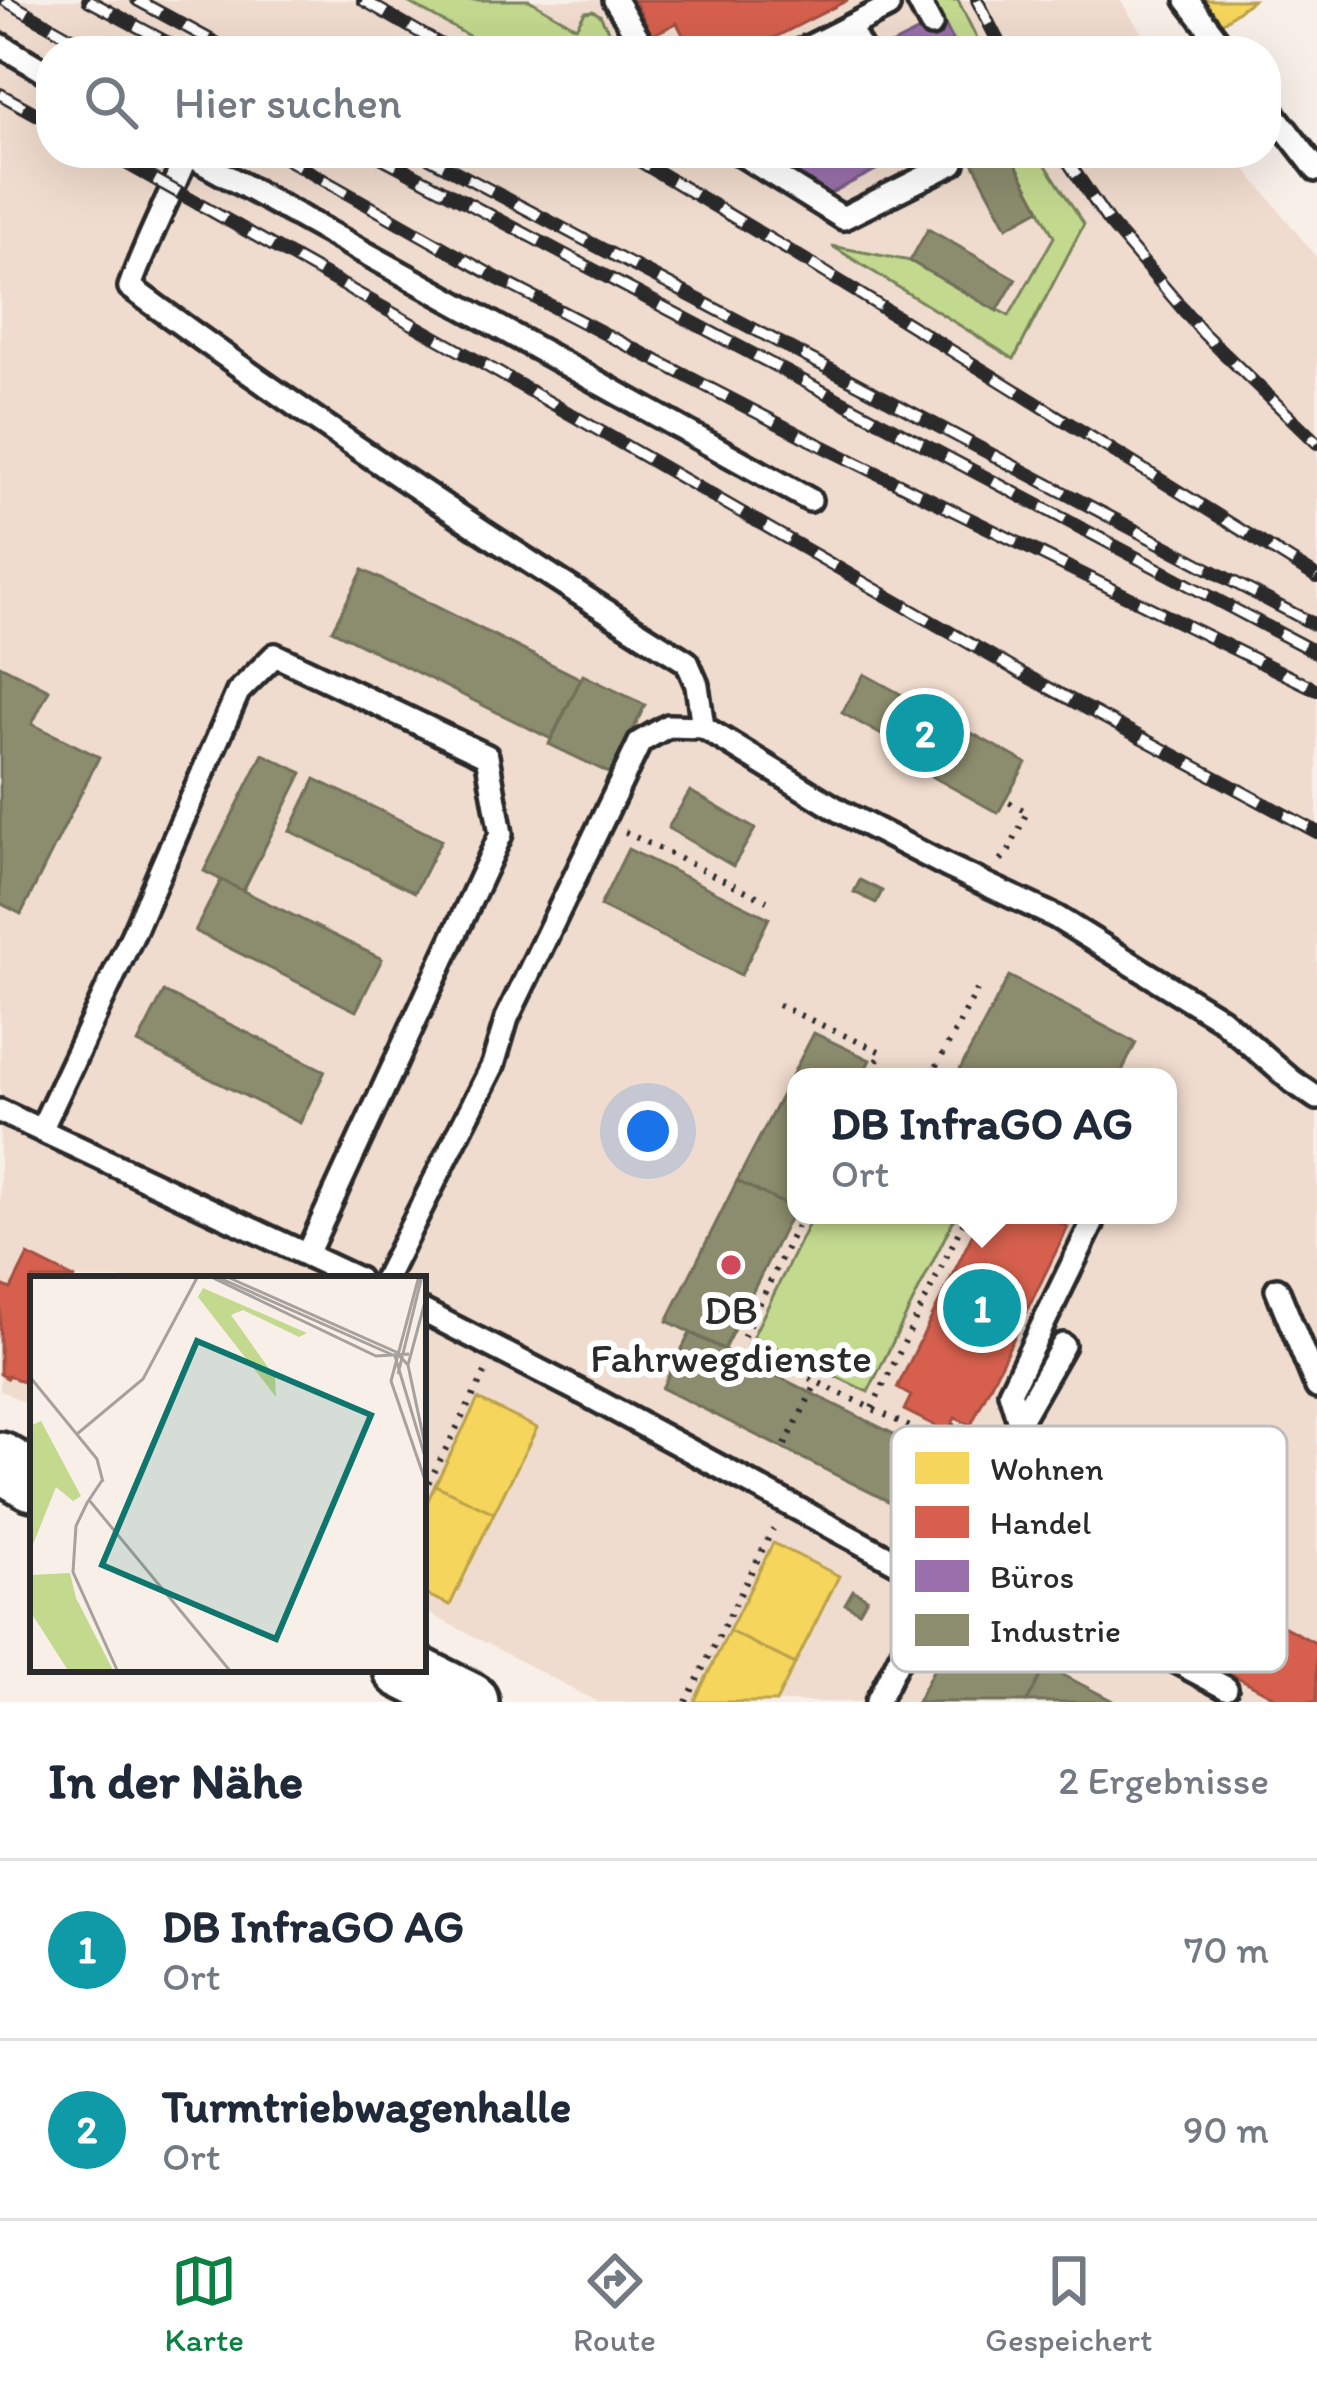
<!DOCTYPE html>
<html lang="de">
<head>
<meta charset="utf-8">
<style>
  :root { --surface:#fff; --page:#f6f6f7; --text:#1f2937; --muted:#747a83; --line:#e0e1e3; --accent:#0b8043 }
  body { margin:0; font-family:Itim,sans-serif; background:var(--page); color:var(--text) }
  .you { position:absolute; left:648px; top:1131px; width:42px; height:42px; margin:-30px; border:9px solid #fff; border-radius:50%; background:#1a73e8; box-shadow:0 0 0 18px #1a73e833 }
  .badge { display:grid; place-items:center; width:78px; height:78px; border-radius:50%; background:var(--accent); color:#fff; font-size:39px; font-weight:700 }
  .pin { position:absolute; translate:-50% -50%; border:6px solid #fff; box-shadow:0 3px 12px #0006 }
  .popup { position:absolute; left:787px; top:1068px; width:390px; height:156px; box-sizing:border-box; display:grid; place-content:center; border-radius:24px; background:var(--surface); filter:drop-shadow(0 3px 9px #0005); font-size:39px; white-space:nowrap; color:var(--muted) }
  .popup b { font-size:45px; color:var(--text) }
  .popup::after { content:''; position:absolute; left:50%; top:100%; margin-left:-24px; border:24px solid transparent; border-top-color:var(--surface) }
  .list { margin:0; padding:0; list-style:none }
  h2 { display:flex; justify-content:space-between; align-items:center; height:156px; margin:0; padding:0 48px; font-size:51px }
  h2 small { font-size:39px; font-weight:400; color:var(--muted) }
  .list li { display:grid; grid-template-columns:78px 1fr auto; gap:36px; align-items:center; box-sizing:border-box; height:180px; padding:0 48px; border-top:3px solid var(--line) }
  .list b { display:block; font-size:45px; white-space:nowrap }
  .list p { margin:0; font-size:39px; white-space:nowrap; color:var(--muted) }
  .list em { font-size:39px; font-style:normal; color:var(--muted) }
  .icon { flex:none; width:66px; height:66px; fill:none; stroke:currentColor; stroke-width:2; stroke-linecap:round; stroke-linejoin:round }
  .map { position:relative; flex:none; width:1317px; height:1702px; overflow:hidden }
  .search { position:absolute; background:var(--surface); box-shadow:0 12px 48px #0002; left:36px; right:36px; top:36px; height:132px; display:flex; align-items:center; gap:30px; box-sizing:border-box; padding:0 42px; border-radius:48px; color:var(--muted); font-size:45px }
  .sheet { height:516px; background:var(--surface) }
  nav { display:flex; justify-content:space-around; align-items:center; box-sizing:border-box; height:168px; border-top:3px solid var(--line); background:var(--surface); font-size:33px; color:var(--muted) }
  nav a { display:grid; justify-items:center; gap:6px }
  nav .on { color:var(--accent) }
  .map>svg:first-child { display:block }
  .built { fill:#f0dcce; fill-rule:evenodd }
  .green { fill:#c3d98e; stroke:#77825c; stroke-width:3 }
  .homes { fill:#f6d55c; stroke:#b9a24d; stroke-width:3 }
  .shops { fill:#d6604d; stroke:#a35043; stroke-width:3 }
  .offices { fill:#9970ab; stroke:#785b85; stroke-width:3 }
  .industry { fill:#8c8c6e; stroke:#6f6f5a; stroke-width:3 }
  .lines { fill:none; stroke-linecap:round; stroke-linejoin:round }
  .service-casing { stroke:#2b2b2b; stroke-width:30 }
  .secondary-casing { stroke:#2b2b2b; stroke-width:66 }
  .path { stroke:#2b2b2b; stroke-width:6; stroke-dasharray:3 9; stroke-linecap:butt }
  .service { stroke:#fff; stroke-width:21 }
  .secondary { stroke:#fff; stroke-width:57 }
  .rail-casing { stroke:#2b2b2b; stroke-width:14 }
  .rail { stroke:#fff; stroke-width:9; stroke-dasharray:27; stroke-linecap:butt }
  .poi-dot { fill:#d1495b; stroke:#fff; stroke-width:4.5 }
  .labels { text-anchor:middle; dominant-baseline:central; stroke-width:12; stroke-linejoin:round; paint-order:stroke }
  .poi-label { font-size:42px; fill:#2b2b2b; stroke:#fff }
  .inset-road { fill:none; stroke:#a6a19d; stroke-width:3 }
  .view { fill:#0f766e; fill-opacity:0.15; stroke:#0f766e; stroke-width:6 }
  .inset-edge { fill:none; stroke:#2b2b2b; stroke-width:6 }
  .key { fill:#fff; stroke:#bfbfbf; stroke-width:3 }
  .key-label { font-size:33px; fill:#2b2b2b }
</style>
</head>
<body>
<div class="map">
<svg width="1317" height="1702" viewBox="0 0 1317 1702">
  <rect width="100%" height="100%" fill="#f8efe9"/>
  <filter id="ink" filterUnits="userSpaceOnUse"><feTurbulence type="fractalNoise" baseFrequency=".00833" numOctaves="2"/><feDisplacementMap in="SourceGraphic" scale="24" xChannelSelector="R" yChannelSelector="G"/><feConvolveMatrix kernelMatrix="1 2 1 2 8 2 1 2 1" color-interpolation-filters="sRGB"/></filter>
  <g filter="url(#ink)">
    <path class="built" d="M0,0h1120l34,51h-1103v102h1182l84,105v1444h-719l-175,-92v-331h-390v128l-33,-17zM796,1077h372v138h-372z"/>
    <g class="green">
      <path d="M404,0h125l47,27 9,-15 8,-1 7,4 19,36h-123z"/>
      <path d="M933,0h25l25,51h-25z"/>
      <path d="M1010,153h28l46,71 -70,135 -182,-113 78,15 99,55 45,-79z"/>
      <path d="M813,1215h143l-88,177 -115,-56z"/>
    </g>
    <g class="homes">
      <path d="M1200,0h53l-34,25z"/>
      <path d="M478,1399l59,29 -43,85 -59,-28z"/>
      <path d="M435,1485l59,28 -44,92 -27,-12v-82z"/>
      <path d="M773,1543l66,33 -44,88 -66,-33z"/>
      <path d="M729,1631l66,33 -19,38h-82z"/>
    </g>
    <g class="shops">
      <path d="M634,0h214l-100,51h-57l-14,-28 -25,12z"/>
      <path d="M982,1215h62l24,12 -97,198 -16,-7 -7,14 -44,-22 7,-14 -14,-8z"/>
      <path d="M28,1255l48,24h-43v108l-25,-12 -1,3 -7,-4v-90l11,5z"/>
      <path d="M1011,1482l306,162v58h-33l-303,-162z"/>
    </g>
    <g class="offices">
      <path d="M942,19l16,32h-79l52,-26z"/>
      <path d="M770,153h139l-80,41z"/>
    </g>
    <g class="industry">
      <path d="M968,153h42l30,56 -33,18z"/>
      <path d="M928,229l88,50 -19,32 -87,-50z"/>
      <path d="M363,570l218,109 -30,60 -219,-109z"/>
      <path d="M0,665l49,25 -17,34 67,33 -78,157 -21,-11z"/>
      <path d="M864,674l162,89 -28,50 -88,-49 6,-10 -74,-41z"/>
      <path d="M583,675l62,30 -34,69 -62,-30z"/>
      <path d="M263,754l39,19 -59,118 -39,-20z"/>
      <path d="M315,779l126,61 -26,52 -125,-61z"/>
      <path d="M690,791l65,38 -22,37 -65,-38z"/>
      <path d="M628,849l141,69 -28,57 -141,-69z"/>
      <path d="M221,880l161,79 -26,52 -161,-80z"/>
      <path d="M860,880l22,11 -6,12 -22,-11z"/>
      <path d="M1009,976l127,67 -17,34h-163z"/>
      <path d="M164,992l161,79 -25,52 -162,-80z"/>
      <path d="M814,1033l56,27 -9,17h-65l-2,132 -57,-28z"/>
      <path d="M737,1181l57,28 -70,140 -57,-28z"/>
      <path d="M690,1333l260,129 -28,56 -260,-130z"/>
      <path d="M853,1590l14,8 -8,14 -14,-8z"/>
      <path d="M958,1621l88,45 -19,36h-110z"/>
      <path d="M1046,1666l69,36h-88z"/>
    </g>
    <g class="lines">
      <g class="service-casing">
        <g id="service">
          <path d="M615,0l31,51"/>
          <path d="M918,0l13,25"/>
          <path d="M1187,0l39,51"/>
          <path d="M849,27l13,24"/>
          <path d="M0,45l51,30"/>
          <path d="M801,51l87,-44 -4,-7"/>
          <path d="M1266,104l51,66"/>
          <path d="M185,153l2,1c-18,45 -41,87 -57,133 180,133 367,256 557,375l10,23 6,42"/>
          <path d="M739,153l104,65 110,-55"/>
          <path d="M187,154l623,346"/>
          <path d="M0,1111l358,168"/>
          <path d="M41,1130l92,-196 105,-242 37,-37 212,101 14,78 -194,420"/>
          <path d="M385,1279l108,-214 14,-47 133,-276 28,-16 35,1 137,84 107,55 109,51 165,102 71,62 25,17"/>
          <path d="M1277,1289l40,98"/>
          <path d="M423,1311l162,83 352,190 -60,118"/>
          <path d="M1019,1422l-9,-30 82,-168"/>
          <path d="M956,1545l270,143"/>
          <path d="M937,1584l82,-162 44,-77"/>
        </g>
      </g>
      <g class="secondary-casing">
        <g id="secondary">
          <path d="M0,1462l33,19"/>
          <path d="M403,1669l66,33"/>
        </g>
      </g>
      <g class="path">
        <path d="M625,832l142,69"/>
        <path d="M1001,860l8,-9 18,-39 -22,-12"/>
        <path d="M778,1005l103,47 -12,25"/>
        <path d="M931,1077l46,-87"/>
        <path d="M802,1215l-60,125 75,42 153,74"/>
        <path d="M872,1408l95,-193"/>
        <path d="M785,1445l32,-63"/>
        <path d="M951,1447l7,-15 -6,-7"/>
        <path d="M423,1493l62,-120"/>
        <path d="M686,1702l87,-173"/>
      </g>
      <use href="#service" class="service"/>
      <use href="#secondary" class="secondary"/>
      <g class="rail-casing">
        <g id="rail">
          <path d="M4,0l91,51"/>
          <path d="M88,0l95,51"/>
          <path d="M137,0l94,51"/>
          <path d="M363,0l89,51"/>
          <path d="M977,0l26,51"/>
          <path d="M0,94l51,28"/>
          <path d="M108,153l370,208 543,312 296,159"/>
          <path d="M276,153l221,125 313,162 507,250"/>
          <path d="M373,153l944,500"/>
          <path d="M420,153l897,473"/>
          <path d="M626,153l184,110 507,314"/>
          <path d="M1062,153l46,68 96,113 113,109"/>
        </g>
      </g>
      <use href="#rail" class="rail"/>
    </g>
  </g>
  <circle class="poi-dot" cx="731" cy="1265" r="12"/>
  <g class="labels">
    <g class="poi-label">
      <text x="731" y="1309">DB<tspan x="731" dy="48">Fahrwegdienste</tspan></text>
    </g>
  </g>
  <g transform="translate(30 1276)">
    <rect width="396" height="396" fill="#f8efe9"/>
    <path d="M173,12l104,45 -8,4 -56,-27 -12,5 44,62 1,20 -78,-100zM11,145l40,75 -8,5 -17,-14 -26,65v-126zM40,297l6,25 38,74h-45l-39,-61v-36z" fill="#c3d98e"/>
    <path class="inset-road" d="M179,0l167,80 33,-2M185,0l180,80 31,104M195,0l171,76 12,13M389,0l-28,105 35,102M396,22l-18,67 18,85M368,98l24,-98M0,101l67,82 6,23M47,158l66,-55 55,-103M73,203l-14,21 142,172M58,225l-12,25 -3,46 45,100"/>
    <path class="view" d="M167,65l174,74 -95,224 -174,-74z"/>
    <rect width="396" height="396" class="inset-edge"/>
  </g>
  <rect x="891" y="1426" width="396" height="246" rx="18" class="key"/>
  <rect x="915" y="1452" width="54" height="32" fill="#f6d55c"/>
  <rect x="915" y="1506" width="54" height="32" fill="#d6604d"/>
  <rect x="915" y="1560" width="54" height="32" fill="#9970ab"/>
  <rect x="915" y="1614" width="54" height="32" fill="#8c8c6e"/>
  <g class="key-label">
    <text x="990" y="1480">Wohnen</text>
    <text x="990" y="1534">Handel</text>
    <text x="990" y="1588">Büros</text>
    <text x="990" y="1642">Industrie</text>
  </g>
</svg>
<div class="you"></div>
<div class="pin badge" style="left:982px;top:1308px;background:#0f9aa8">1</div>
<div class="popup"><b>DB InfraGO AG</b>Ort</div>
<div class="pin badge" style="left:925px;top:733px;background:#0f9aa8">2</div>
<div class="search"><svg class="icon" aria-label="search" viewBox="0 0 24 24"><circle cx="10" cy="10" r="6"/><path d="M15 15l6 6"/></svg>Hier suchen</div>
</div>
<section class="sheet">
<h2>In der Nähe<small>2 Ergebnisse</small></h2>
<ul class="list">
<li><span class="badge" style="background:#0f9aa8">1</span><div><b>DB InfraGO AG</b><p>Ort</p></div><em>70 m</em></li>
<li><span class="badge" style="background:#0f9aa8">2</span><div><b>Turmtriebwagenhalle</b><p>Ort</p></div><em>90 m</em></li>
</ul>
</section>
<nav>
<a class="on"><svg class="icon" aria-label="map" viewBox="0 0 24 24"><path d="M3 6l6-2 6 2 6-2v14l-6 2-6-2-6 2zM9 4v14M15 6v14"/></svg>Karte</a>
<a><svg class="icon" aria-label="directions" viewBox="0 0 24 24"><path d="M12 3l9 9-9 9-9-9zM9 14v-3h6M13 9l2 2-2 2"/></svg>Route</a>
<a><svg class="icon" aria-label="saved" viewBox="0 0 24 24"><path d="M7 4h10v16l-5-4-5 4z"/></svg>Gespeichert</a>
</nav>
</body>
</html>
